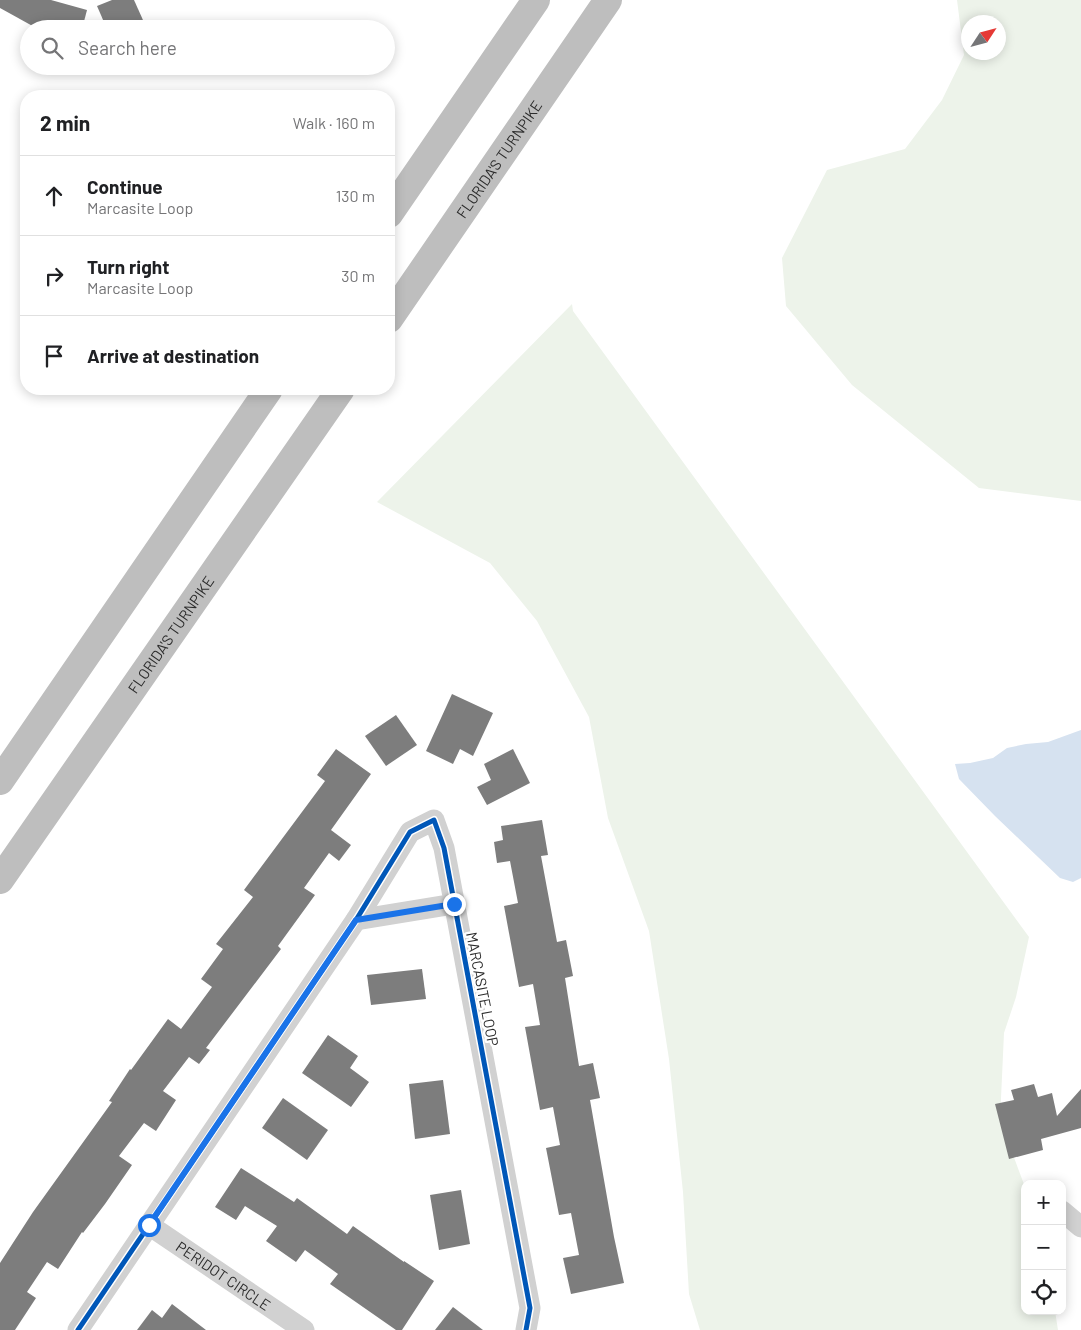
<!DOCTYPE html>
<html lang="en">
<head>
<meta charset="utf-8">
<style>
  :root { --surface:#fff; --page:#f6f6f6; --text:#202124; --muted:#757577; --line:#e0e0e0 }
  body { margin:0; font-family:Barlow,sans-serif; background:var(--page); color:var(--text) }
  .controls { position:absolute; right:15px; bottom:15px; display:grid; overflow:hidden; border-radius:10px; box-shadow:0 2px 12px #0003 }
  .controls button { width:45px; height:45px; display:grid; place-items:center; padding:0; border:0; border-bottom:1px solid var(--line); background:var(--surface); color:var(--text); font:25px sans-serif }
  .compass { position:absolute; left:961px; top:15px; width:45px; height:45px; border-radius:50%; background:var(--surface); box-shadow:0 2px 12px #0003; rotate:54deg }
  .stop { position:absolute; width:15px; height:15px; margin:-11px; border:4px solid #1a73e8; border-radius:50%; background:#fff }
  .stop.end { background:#1a73e8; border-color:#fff; box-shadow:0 1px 5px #0008 }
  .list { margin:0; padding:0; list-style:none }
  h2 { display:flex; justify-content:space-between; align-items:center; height:65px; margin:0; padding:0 20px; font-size:21px }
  h2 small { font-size:16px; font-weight:400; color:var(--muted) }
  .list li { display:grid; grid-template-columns:32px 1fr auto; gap:15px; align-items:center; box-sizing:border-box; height:80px; padding:0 20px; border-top:1px solid var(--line) }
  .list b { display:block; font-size:19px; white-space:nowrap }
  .list p { margin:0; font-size:16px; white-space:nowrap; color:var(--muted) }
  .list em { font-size:16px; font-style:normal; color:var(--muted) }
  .icon { flex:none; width:28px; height:28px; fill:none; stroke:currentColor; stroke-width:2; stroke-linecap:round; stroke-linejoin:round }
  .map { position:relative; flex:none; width:1081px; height:1330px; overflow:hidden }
  .search { position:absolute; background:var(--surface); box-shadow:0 2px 12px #0003; left:20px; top:20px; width:375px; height:55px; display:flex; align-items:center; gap:12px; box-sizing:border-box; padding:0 18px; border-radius:28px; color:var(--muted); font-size:19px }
  .panel { position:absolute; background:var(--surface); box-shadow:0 2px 12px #0003; left:20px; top:90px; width:375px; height:305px; border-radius:20px }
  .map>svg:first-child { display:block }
  .green { fill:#edf3ea; fill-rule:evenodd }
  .water { fill:#d6e2f0 }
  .building { fill:#7d7d7d }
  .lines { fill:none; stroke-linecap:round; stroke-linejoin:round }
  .minor { stroke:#d1d1d1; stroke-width:21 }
  .motorway { stroke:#bebebe; stroke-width:28 }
  .cycleway-casing { stroke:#fff; stroke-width:8 }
  .cycleway { stroke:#0057b8; stroke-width:5 }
  .route { stroke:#1a73e8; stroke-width:6 }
  .labels { text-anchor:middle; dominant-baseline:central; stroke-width:5; stroke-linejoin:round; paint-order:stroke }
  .street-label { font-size:15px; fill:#2c2c2c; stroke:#fff }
</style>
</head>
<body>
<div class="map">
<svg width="1081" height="1330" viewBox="0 0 1081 1330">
  <rect width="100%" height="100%" fill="#fff"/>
  <g class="green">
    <path d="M957,0h124v501l-102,-13 -127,-103 -66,-79 -4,-48 45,-88 78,-21 37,-49 22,-45zM968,22h30v30h-30z"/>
    <path d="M572,304l1,7 456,626 -13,60 -12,36 -4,87 25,67v124h30l3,19h-358l-11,-36 -6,-102 -14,-133 -20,-128 -41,-113 -19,-101 -52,-96 -47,-58 -113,-61z"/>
  </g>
  <path class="water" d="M1081,730v148l-8,4 -13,-4 -65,-62 -36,-37 -4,-15 15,-1 23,-5 14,-10 19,-4 22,-2z"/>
  <g class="building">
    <path d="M0,0h51l36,10 -5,19h-44l-38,-21z"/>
    <path d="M112,0h22l13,29h-40l-10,-23z"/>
    <path d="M452,694l41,19 -20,43 -13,-7 -7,15 -27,-13z"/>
    <path d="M396,715l21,30 -31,21 -21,-30z"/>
    <path d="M336,749l35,25 -40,56 20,15 -12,16 -10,-8 -25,35 11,7 -37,51 3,3 -75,99 4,2 -11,14 -10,-7 -26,34 13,9 -20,31 -12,-8 -25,33 13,9 -27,39 -22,29 -1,-1 -24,37 -11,-7 -20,30 9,6 -21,32h-15v-67l33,-51 79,-110 -3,-1 21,-32 1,1 37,-51 13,10 31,-42 -11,-8 22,-30 -7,-5 37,-47 -9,-7 81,-109 -8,-6z"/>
    <path d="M513,749l17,34 -43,22 -10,-18 14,-7 -7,-16z"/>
    <path d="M542,820l6,35 -7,1 16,86 9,-2 7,36 -8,2 14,88 14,-3 7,35 -10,2 24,137 10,46 -53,11 -8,-36 16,-3 -8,-42 -12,2 -13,-67 14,-3 -7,-38 -13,3 -15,-83 15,-2 -7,-41 -14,3 -15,-81 14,-3 -8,-42 -13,2 -3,-21 9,-2 -2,-14z"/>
    <path d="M422,969l4,30 -55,6 -4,-30z"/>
    <path d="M328,1035l30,21 -8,12 19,14 -18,25 -49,-34z"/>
    <path d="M443,1080l7,54 -35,5 -6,-55z"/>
    <path d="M1034,1084l4,13 14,-4 5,23 24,-27v39l-40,11 2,11 -34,9 -14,-55 19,-4 -3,-10z"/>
    <path d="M283,1098l45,32 -21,30 -45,-32z"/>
    <path d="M241,1168l53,34 3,-4 50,36 6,-8 51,36v-1l30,20 -32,49h-6l-66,-46 8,-10 -33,-24 -9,12 -30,-21 11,-15 -32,-20 -9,14 -21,-13z"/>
    <path d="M461,1190l9,54 -31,6 -9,-55z"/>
    <path d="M172,1304l34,26h-69l15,-20 10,8z"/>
    <path d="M453,1307l30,23h-48z"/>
  </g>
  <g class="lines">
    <g class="minor">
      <path d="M356,920l98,-16"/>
      <path d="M1062,1211l19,16"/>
      <path id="s1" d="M149,1225l155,105"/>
      <path d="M78,1330l278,-410 54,-88 24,-12 10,28 86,460 -4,22"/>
    </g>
    <g class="motorway">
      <path d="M389,214l147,-214"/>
      <path id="s2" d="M389,319l219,-319"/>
      <path d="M0,781l269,-392"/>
      <path id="s3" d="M0,880l341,-491"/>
    </g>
    <g class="cycleway-casing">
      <path id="cycleway" d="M78,1330l278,-410 54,-88 24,-12 10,28 86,460 -4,22"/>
    </g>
    <use href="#cycleway" class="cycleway"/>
  </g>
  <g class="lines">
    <path class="route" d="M149,1225l207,-305 98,-16"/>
  </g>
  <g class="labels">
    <g class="street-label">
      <text stroke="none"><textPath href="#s2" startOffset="194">FLORIDA'S TURNPIKE</textPath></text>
      <text stroke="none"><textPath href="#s3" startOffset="299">FLORIDA'S TURNPIKE</textPath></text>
      <text transform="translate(483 989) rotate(79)">MARCASITE LOOP</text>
      <text stroke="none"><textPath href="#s1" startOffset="90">PERIDOT CIRCLE</textPath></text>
    </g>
  </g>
</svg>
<div class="controls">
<button>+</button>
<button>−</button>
<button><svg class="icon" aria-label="locate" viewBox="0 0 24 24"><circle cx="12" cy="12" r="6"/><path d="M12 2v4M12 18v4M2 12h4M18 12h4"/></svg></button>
</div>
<svg class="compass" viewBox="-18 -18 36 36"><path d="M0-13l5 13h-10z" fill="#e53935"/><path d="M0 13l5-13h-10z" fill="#757577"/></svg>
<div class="stop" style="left:149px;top:1225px"></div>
<div class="stop end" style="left:454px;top:904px"></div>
<div class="search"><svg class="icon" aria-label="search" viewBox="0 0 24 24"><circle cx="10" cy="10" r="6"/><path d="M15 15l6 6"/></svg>Search here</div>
<section class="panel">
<h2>2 min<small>Walk · 160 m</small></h2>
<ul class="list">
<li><svg class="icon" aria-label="ahead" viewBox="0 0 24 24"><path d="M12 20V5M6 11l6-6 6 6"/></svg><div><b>Continue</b><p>Marcasite Loop</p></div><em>130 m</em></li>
<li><svg class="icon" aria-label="right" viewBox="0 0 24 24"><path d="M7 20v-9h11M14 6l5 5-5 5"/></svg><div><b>Turn right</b><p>Marcasite Loop</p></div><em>30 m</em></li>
<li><svg class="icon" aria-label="arrive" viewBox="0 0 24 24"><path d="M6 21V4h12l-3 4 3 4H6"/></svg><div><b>Arrive at destination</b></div></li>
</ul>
</section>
</div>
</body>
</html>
